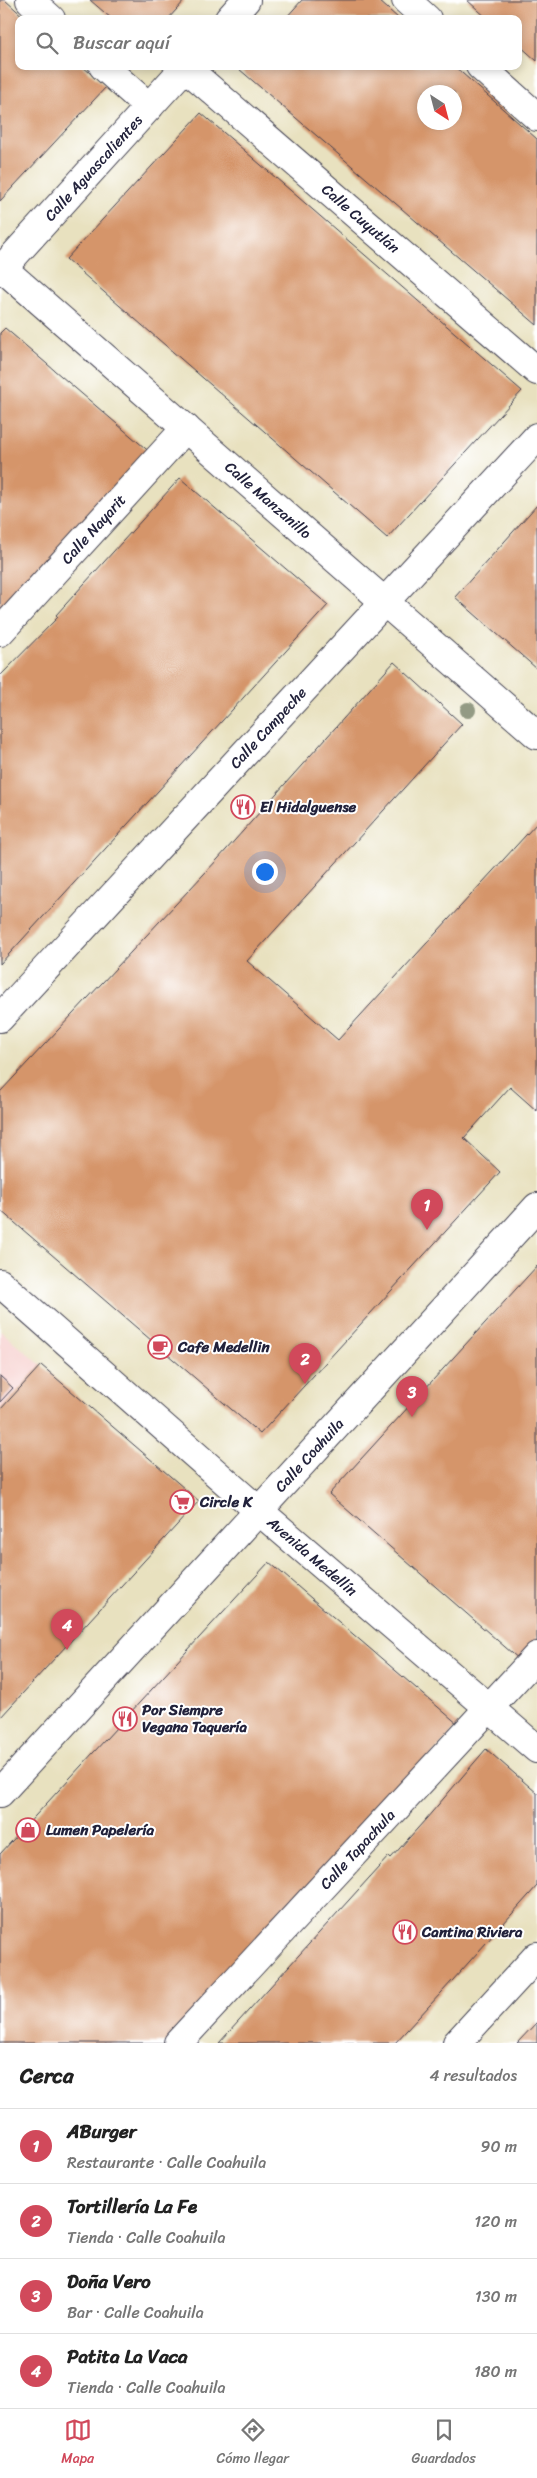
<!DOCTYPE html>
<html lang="es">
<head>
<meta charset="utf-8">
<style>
  :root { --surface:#fff; --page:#f6f6f6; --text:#222; --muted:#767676; --line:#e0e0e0; --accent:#d1495b }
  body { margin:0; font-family:Sriracha,sans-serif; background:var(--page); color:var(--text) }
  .compass { position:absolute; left:417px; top:85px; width:45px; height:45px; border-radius:50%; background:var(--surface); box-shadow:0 2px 8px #0003; rotate:144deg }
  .you { position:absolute; left:264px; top:871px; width:18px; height:18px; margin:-12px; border:4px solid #fff; border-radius:50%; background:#1a73e8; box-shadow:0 0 0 8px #1a73e833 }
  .badge { display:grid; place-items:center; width:32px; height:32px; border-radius:50%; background:var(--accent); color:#fff; font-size:16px; font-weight:700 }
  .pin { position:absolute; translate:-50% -41px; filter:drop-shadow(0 1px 2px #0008) }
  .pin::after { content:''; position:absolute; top:26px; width:18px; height:15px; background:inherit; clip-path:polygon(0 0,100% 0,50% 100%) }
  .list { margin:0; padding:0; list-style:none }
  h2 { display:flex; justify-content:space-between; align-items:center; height:65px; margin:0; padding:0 20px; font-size:21px }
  h2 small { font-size:16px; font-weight:400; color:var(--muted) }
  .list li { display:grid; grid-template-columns:32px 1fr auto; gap:15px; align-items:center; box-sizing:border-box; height:75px; padding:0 20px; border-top:1px solid var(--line) }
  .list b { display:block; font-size:19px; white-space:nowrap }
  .list p { margin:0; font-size:16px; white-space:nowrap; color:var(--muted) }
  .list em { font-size:16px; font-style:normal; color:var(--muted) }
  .icon { flex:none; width:28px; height:28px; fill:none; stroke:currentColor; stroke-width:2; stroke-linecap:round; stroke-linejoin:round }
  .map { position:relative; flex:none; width:537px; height:2043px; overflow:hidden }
  .search { position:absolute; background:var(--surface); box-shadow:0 2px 8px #0003; left:15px; right:15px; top:15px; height:55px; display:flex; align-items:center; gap:12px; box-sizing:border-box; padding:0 18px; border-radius:10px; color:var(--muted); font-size:19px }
  .sheet { height:365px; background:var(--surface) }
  nav { display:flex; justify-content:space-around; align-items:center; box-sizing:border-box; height:70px; border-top:1px solid var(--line); background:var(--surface); font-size:14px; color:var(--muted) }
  nav a { display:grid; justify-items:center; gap:2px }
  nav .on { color:var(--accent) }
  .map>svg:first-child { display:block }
  .built { fill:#f7d0cf }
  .building { fill:#d5956b; fill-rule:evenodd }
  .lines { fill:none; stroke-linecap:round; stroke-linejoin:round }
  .minor-casing { stroke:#403f4f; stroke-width:30 }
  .major-casing { stroke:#403f4f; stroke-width:30 }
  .minor { stroke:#fff; stroke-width:28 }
  .major { stroke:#fff; stroke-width:28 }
  .tree { fill:#939a84 }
  .labels { text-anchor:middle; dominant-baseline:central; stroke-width:4; stroke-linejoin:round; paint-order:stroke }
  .street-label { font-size:15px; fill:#22223b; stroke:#fff }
  .poi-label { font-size:15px; font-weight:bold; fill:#22223b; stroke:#fff; text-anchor:start }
</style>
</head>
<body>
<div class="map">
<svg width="537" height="2043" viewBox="0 0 537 2043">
  <rect width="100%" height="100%" fill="#fff"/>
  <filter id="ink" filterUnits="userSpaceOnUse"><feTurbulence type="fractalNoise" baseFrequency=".02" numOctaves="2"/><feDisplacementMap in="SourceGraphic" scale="10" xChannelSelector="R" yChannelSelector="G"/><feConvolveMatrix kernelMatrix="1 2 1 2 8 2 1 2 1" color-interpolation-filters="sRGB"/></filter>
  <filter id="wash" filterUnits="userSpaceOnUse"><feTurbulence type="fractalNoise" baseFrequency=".0096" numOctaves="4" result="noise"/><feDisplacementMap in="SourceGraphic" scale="20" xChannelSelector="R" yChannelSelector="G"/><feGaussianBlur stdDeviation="1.12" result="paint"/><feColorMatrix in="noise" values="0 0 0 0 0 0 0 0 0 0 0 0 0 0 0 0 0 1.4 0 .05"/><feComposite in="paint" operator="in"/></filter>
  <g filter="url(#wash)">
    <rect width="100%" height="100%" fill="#e8e1bf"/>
    <path class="built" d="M0,1330l41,35 -41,45z"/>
    <g id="blocks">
      <g class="building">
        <path d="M0,0h5l21,19h-7v47h63l24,21 -106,114z"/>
        <path d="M90,0h95l-17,19h-56z"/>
        <path d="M302,0h76l21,19h-114z"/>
        <path d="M467,0h70v61l-19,-17v-25h-30z"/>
        <path d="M242,66h212l66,58 17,15v186l-298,-256zM424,92h30v30h-30z"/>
        <path d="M201,113l321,278 -135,147 -321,-279z"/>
        <path d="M5,328l147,126 -152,167v-288z"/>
        <path d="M180,478l148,127 -328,359v-288l58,-59 -2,-2z"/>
        <path d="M537,505v164l-82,-72z"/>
        <path d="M394,662l68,62 -215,237 91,79 199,-217v288l-27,-24 -46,51 36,34 -240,262 -260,-224v-118l218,-233z"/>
        <path d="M537,1266v375l-17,19 -191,-166z"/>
        <path d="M41,1365l158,136 -199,217v-308z"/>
        <path d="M0,1376l13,12 -13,14z"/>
        <path d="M269,1562l190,163 -288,318h-171v-189z"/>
        <path d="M486,1749l51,44v93l-84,94 -58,63h-176l170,-187 2,2 35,-39z"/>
        <path d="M537,2022v21h-20z"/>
      </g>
    </g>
  </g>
  <g filter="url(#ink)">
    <use href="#blocks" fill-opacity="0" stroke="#403f4f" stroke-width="1"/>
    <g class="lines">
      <g class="minor-casing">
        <g id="minor">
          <path d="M30,0l21,19"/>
          <path d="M406,0l21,19"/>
          <path d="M229,19l17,-19"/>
          <path d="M103,66l46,41"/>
          <path d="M480,66l57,51"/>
          <path id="s1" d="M185,67l352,304"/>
          <path id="s2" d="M0,266l537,469"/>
          <path id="s3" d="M0,271l186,-205"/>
          <path id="s4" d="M0,632l186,-204"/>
          <path id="s5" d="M0,1018l537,-581"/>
          <path id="s6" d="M0,1793l537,-586"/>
          <path id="s7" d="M178,2043l359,-387"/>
          <path d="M457,2043l80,-87"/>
        </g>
      </g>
      <g class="major-casing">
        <g id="major">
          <path id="s8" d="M0,1283l259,228 278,238"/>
        </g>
      </g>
      <use href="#minor" class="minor"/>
      <use href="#major" class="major"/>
    </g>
    <circle class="tree" cx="468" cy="710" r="8"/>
  </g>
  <defs>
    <g id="restaurant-ring" transform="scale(1.25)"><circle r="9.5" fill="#fff" stroke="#d1495b" stroke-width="1.5"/><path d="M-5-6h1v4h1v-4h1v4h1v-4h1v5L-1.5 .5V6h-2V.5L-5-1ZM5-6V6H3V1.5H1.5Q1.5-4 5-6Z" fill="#d1495b"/></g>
    <g id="cafe-ring" transform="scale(1.25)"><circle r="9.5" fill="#fff" stroke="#d1495b" stroke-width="1.5"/><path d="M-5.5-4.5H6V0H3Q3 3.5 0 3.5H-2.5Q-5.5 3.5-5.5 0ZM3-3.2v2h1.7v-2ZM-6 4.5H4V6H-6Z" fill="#d1495b"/></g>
    <g id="supermarket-ring" transform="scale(1.25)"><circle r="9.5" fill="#fff" stroke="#d1495b" stroke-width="1.5"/><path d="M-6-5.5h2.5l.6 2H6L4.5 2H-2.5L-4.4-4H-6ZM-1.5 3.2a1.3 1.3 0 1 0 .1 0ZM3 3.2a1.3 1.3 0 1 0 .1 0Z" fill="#d1495b"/></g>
    <g id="shop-ring" transform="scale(1.25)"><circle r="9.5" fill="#fff" stroke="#d1495b" stroke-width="1.5"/><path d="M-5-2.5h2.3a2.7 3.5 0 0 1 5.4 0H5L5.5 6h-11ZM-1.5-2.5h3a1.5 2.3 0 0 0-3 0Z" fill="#d1495b"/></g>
  </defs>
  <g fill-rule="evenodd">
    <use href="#restaurant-ring" x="243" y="807"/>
    <use href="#cafe-ring" x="160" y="1347"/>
    <use href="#supermarket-ring" x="182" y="1502"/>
    <use href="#restaurant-ring" x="125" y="1719"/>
    <use href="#shop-ring" x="28" y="1830"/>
    <use href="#restaurant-ring" x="405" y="1932"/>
  </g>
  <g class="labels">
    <g class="street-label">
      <text stroke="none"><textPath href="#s3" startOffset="139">Calle Aguascalientes</textPath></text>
      <text stroke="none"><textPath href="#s1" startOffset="232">Calle Cuyutlán</textPath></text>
      <text stroke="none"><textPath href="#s2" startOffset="356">Calle Manzanillo</textPath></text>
      <text stroke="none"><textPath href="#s4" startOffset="139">Calle Nayarit</textPath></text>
      <text stroke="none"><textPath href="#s5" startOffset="395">Calle Campeche</textPath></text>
      <text stroke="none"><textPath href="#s6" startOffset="458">Calle Coahuila</textPath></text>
      <text stroke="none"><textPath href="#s8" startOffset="415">Avenida Medellín</textPath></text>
      <text stroke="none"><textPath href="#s7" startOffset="264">Calle Tapachula</textPath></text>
    </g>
    <g class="poi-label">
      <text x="260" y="807">El Hidalguense</text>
      <text x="178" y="1347">Cafe Medellin</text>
      <text x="200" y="1502">Circle K</text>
      <text x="142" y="1710">Por Siempre<tspan x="142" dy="17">Vegana Taquería</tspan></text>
      <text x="46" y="1830">Lumen Papelería</text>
      <text x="422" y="1932">Cantina Riviera</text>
    </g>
  </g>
</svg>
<svg class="compass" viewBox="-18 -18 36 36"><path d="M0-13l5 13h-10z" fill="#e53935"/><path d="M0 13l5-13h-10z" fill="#767676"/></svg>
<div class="you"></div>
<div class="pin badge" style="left:427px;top:1230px">1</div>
<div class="pin badge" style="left:305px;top:1384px">2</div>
<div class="pin badge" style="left:412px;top:1417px">3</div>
<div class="pin badge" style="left:67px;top:1650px">4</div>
<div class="search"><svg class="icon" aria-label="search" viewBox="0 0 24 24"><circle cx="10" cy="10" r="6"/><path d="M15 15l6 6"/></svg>Buscar aquí</div>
</div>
<section class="sheet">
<h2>Cerca<small>4 resultados</small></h2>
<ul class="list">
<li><span class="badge">1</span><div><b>ABurger</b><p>Restaurante · Calle Coahuila</p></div><em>90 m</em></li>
<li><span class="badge">2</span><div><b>Tortillería La Fe</b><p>Tienda · Calle Coahuila</p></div><em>120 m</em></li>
<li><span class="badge">3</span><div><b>Doña Vero</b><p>Bar · Calle Coahuila</p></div><em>130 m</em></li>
<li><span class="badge">4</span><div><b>Patita La Vaca</b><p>Tienda · Calle Coahuila</p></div><em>180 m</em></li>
</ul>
</section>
<nav>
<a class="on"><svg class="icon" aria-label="map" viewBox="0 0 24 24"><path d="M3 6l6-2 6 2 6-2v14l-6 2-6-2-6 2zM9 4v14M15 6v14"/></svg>Mapa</a>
<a><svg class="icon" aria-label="directions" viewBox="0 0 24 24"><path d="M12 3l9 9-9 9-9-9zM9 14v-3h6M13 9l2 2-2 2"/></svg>Cómo llegar</a>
<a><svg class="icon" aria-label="saved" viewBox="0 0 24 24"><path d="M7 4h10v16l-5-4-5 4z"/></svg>Guardados</a>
</nav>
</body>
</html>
